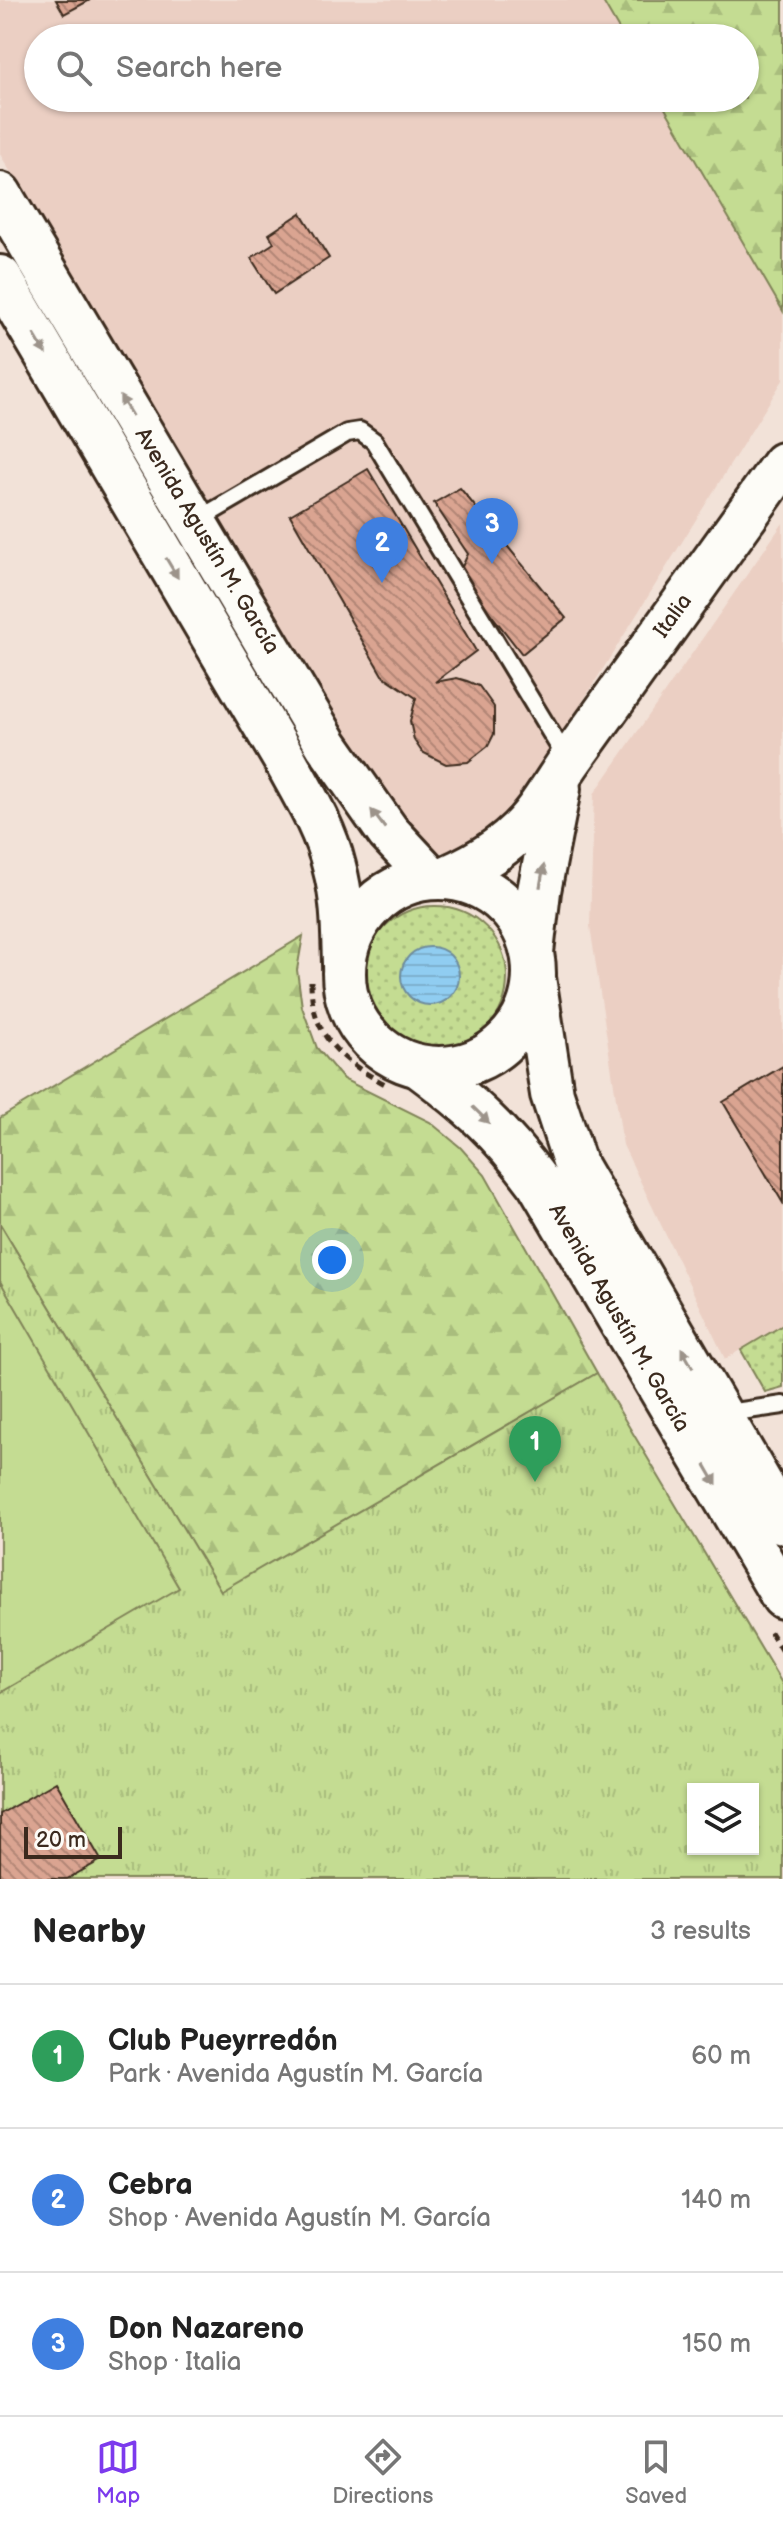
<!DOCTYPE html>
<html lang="en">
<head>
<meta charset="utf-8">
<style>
  :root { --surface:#fff; --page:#f2f2f2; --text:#222; --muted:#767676; --line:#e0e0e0; --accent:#7c3aed }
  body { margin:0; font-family:"Balsamiq Sans",sans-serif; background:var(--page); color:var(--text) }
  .controls { position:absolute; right:24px; bottom:24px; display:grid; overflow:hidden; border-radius:0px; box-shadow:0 2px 6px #0004 }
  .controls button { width:72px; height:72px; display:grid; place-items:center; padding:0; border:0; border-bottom:2px solid var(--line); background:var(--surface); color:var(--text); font:40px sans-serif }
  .scale { position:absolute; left:24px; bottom:20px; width:98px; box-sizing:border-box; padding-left:8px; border:4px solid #3b2a1e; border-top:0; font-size:22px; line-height:28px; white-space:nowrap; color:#3b2a1e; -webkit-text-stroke:6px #fdfcf7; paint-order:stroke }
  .you { position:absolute; left:332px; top:1260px; width:28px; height:28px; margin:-20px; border:6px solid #fff; border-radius:50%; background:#1a73e8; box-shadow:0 0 0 12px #1a73e833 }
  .badge { display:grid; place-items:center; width:52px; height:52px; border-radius:50%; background:var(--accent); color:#fff; font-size:26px; font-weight:700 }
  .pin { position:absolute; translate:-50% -66px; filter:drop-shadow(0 2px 4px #0008) }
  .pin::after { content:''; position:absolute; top:42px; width:28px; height:24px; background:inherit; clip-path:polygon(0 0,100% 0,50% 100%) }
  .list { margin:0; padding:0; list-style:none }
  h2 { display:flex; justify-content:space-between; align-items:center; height:104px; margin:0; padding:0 32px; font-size:34px }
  h2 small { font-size:26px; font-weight:400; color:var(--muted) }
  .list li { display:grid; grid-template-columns:52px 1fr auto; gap:24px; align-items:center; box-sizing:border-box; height:144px; padding:0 32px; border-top:2px solid var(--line) }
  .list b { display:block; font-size:30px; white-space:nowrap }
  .list p { margin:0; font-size:26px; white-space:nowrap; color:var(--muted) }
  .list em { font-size:26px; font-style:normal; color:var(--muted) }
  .icon { flex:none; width:44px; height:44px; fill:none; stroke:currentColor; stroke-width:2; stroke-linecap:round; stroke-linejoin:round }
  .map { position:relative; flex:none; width:783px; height:1879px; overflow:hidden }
  .search { position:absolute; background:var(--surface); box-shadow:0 2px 6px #0004; left:24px; right:24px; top:24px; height:88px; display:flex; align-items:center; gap:20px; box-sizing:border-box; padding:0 28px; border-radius:44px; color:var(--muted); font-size:30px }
  .sheet { height:536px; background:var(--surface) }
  nav { display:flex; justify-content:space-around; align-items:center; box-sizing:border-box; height:112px; border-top:2px solid var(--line); background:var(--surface); font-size:22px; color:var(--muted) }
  nav a { display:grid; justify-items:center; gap:4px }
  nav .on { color:var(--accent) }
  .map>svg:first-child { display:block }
  .built { fill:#ebcfc3 }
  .grass { fill:url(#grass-dots); stroke:#808358; stroke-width:2 }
  .forest { fill:url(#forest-firs); stroke:#808358; stroke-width:2 }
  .park { fill:url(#park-tufts); stroke:#808358; stroke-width:2; fill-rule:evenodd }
  .pitch { fill:#c4dc92; stroke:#808358; stroke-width:2 }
  .water { fill:url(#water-rules); stroke:#6e8c9d; stroke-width:2 }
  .building { fill:url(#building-back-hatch); stroke:#3b2a1e; stroke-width:2 }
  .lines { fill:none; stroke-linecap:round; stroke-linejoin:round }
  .lane-casing { stroke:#3b2a1e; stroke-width:22 }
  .secondary-casing { stroke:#3b2a1e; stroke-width:48 }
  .path { stroke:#3b2a1e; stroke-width:5; stroke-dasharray:8 6; stroke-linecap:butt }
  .lane { stroke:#fdfcf7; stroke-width:16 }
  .secondary { stroke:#fdfcf7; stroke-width:42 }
  .oneway { fill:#9c938a }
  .labels { text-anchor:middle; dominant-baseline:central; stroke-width:7; stroke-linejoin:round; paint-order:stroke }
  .street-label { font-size:22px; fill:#3b2a1e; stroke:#fdfcf7 }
</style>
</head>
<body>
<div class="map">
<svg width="783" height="1879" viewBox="0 0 783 1879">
  <defs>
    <pattern id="grass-dots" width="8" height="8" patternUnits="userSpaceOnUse" patternTransform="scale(2)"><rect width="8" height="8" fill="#c4dc92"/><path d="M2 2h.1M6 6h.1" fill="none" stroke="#a9bd7d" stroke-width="1.8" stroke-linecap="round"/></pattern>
    <pattern id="forest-firs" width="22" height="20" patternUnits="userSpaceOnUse" patternTransform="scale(2)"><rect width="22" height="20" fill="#c4dc92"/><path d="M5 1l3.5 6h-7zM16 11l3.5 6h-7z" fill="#a9bd7d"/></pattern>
    <pattern id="park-tufts" width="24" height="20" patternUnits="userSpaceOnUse" patternTransform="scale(2)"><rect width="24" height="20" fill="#c4dc92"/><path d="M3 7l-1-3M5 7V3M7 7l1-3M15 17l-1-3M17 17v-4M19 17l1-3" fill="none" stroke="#a9bd7d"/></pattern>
    <pattern id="water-rules" width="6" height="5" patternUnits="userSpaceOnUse" patternTransform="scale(2)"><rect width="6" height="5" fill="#90cdf1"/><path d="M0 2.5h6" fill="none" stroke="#7db0ce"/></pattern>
    <pattern id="building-back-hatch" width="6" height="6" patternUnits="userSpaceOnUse" patternTransform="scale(2)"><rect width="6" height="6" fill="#daa491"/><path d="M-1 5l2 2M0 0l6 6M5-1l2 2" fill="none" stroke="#b28676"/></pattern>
  </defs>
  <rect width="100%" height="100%" fill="#f2e2d8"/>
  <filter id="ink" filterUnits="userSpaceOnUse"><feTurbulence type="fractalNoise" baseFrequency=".0125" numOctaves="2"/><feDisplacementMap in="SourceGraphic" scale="16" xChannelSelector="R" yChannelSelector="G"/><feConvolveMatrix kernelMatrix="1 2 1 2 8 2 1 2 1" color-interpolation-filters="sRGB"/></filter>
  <g filter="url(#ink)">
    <g class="built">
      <path d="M0,0h602l22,38h-586v60h621l124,213v69l-283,454 -44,18h-18l-25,-7 -21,-21 -392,-670z"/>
      <path d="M783,523v802l-58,34 -102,-214 -33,-219 4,-132z"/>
    </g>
    <g class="grass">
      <circle cx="435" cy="978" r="72"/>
      <path d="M783,1325v62l-18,5 -24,-42z"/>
    </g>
    <g class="forest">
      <path d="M602,0h181v311l-124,-213h86v-60h-121z"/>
      <path d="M303,936l-6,34 5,37 15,41 26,31 87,43 30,25 25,28 112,198 -376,219 -221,-368v-106z"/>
    </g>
    <path class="park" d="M0,1224l221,367 376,-218 186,312v194h-783zM693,1789h60v60h-60z"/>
    <path class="pitch" d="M0,1281l179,307 -179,105z"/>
    <circle class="water" cx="430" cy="976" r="29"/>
    <g class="building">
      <path d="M56,0h34l-26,14z"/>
      <path d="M301,213l28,45 -55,36 -23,-36 23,-15 -5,-9z"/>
      <path d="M368,469l108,182 -41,31 22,-4 10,3 12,5 15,21v27l-6,12 -20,16 -22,2 -24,-12 -8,-12 -4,-19 6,-23 -34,-23 -92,-160z"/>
      <path d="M460,488l106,130 -44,36 -63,-81 9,-19 -34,-51z"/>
      <path d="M783,1066v137l-60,-101z"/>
      <path d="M56,1782l45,78 -34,19h-67v-65z"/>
    </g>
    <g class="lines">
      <g class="lane-casing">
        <g id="lane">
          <path d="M196,521l151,-88 13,-2 14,10 194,320"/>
          <path d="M721,1414l62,-9"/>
        </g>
      </g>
      <g class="secondary-casing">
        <g id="secondary">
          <path d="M0,194l327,551 61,87 42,45"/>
          <path d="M0,277l285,483c18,33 40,68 49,106 9,32 9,65 10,98"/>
          <path d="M445,878c35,-15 69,-36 92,-68 11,-15 21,-32 32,-48l214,-298"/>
          <circle cx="439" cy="973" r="95"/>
          <path d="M532,952l7,-61 20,-102"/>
          <path d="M534,978l18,116 23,70 208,358"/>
          <path d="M420,1067c50,37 81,65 118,115l245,415"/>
        </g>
      </g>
      <g class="path">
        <path d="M311,981c0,55 30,80 76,104"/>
        <path d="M770,1632l13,21"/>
      </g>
      <use href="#lane" class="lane"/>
      <use href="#secondary" class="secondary"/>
    </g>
    <defs><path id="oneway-solid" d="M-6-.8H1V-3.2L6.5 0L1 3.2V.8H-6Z" transform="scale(2)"/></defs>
    <g class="oneway">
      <use href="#oneway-solid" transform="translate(40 344) rotate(59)"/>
      <use href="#oneway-solid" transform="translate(126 406) rotate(-121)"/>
      <use href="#oneway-solid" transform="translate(172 568) rotate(59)"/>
      <use href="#oneway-solid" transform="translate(378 819) rotate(-127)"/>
      <use href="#oneway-solid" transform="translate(542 876) rotate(-80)"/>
      <use href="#oneway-solid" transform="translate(481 1115) rotate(45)"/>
      <use href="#oneway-solid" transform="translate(687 1358) rotate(-120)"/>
      <use href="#oneway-solid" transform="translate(711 1475) rotate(60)"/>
    </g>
  </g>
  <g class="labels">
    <g class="street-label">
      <text transform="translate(207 541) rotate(59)">Avenida Agustín M. García</text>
      <text transform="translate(673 616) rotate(-54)">Italia</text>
      <text transform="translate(619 1318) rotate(60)">Avenida Agustín M. García</text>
    </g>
  </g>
</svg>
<div class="controls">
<button><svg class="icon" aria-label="layers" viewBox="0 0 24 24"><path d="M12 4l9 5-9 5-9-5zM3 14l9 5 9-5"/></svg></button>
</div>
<div class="scale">20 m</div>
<div class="you"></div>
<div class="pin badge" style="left:535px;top:1482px;background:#2e9e5b">1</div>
<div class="pin badge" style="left:382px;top:583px;background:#3f7fe0">2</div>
<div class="pin badge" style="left:492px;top:564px;background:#3f7fe0">3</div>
<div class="search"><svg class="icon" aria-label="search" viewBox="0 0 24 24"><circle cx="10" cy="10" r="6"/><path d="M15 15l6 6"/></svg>Search here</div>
</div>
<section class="sheet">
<h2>Nearby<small>3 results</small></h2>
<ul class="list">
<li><span class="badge" style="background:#2e9e5b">1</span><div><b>Club Pueyrredón</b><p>Park · Avenida Agustín M. García</p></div><em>60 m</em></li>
<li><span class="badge" style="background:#3f7fe0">2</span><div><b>Cebra</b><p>Shop · Avenida Agustín M. García</p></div><em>140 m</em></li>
<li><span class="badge" style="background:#3f7fe0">3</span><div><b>Don Nazareno</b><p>Shop · Italia</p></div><em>150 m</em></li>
</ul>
</section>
<nav>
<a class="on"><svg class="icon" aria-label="map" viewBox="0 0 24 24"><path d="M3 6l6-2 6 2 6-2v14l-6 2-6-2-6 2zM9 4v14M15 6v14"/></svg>Map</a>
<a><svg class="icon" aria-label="directions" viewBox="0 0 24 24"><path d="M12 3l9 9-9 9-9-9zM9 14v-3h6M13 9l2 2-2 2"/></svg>Directions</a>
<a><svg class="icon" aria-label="saved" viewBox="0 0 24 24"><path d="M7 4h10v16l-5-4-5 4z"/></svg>Saved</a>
</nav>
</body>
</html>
